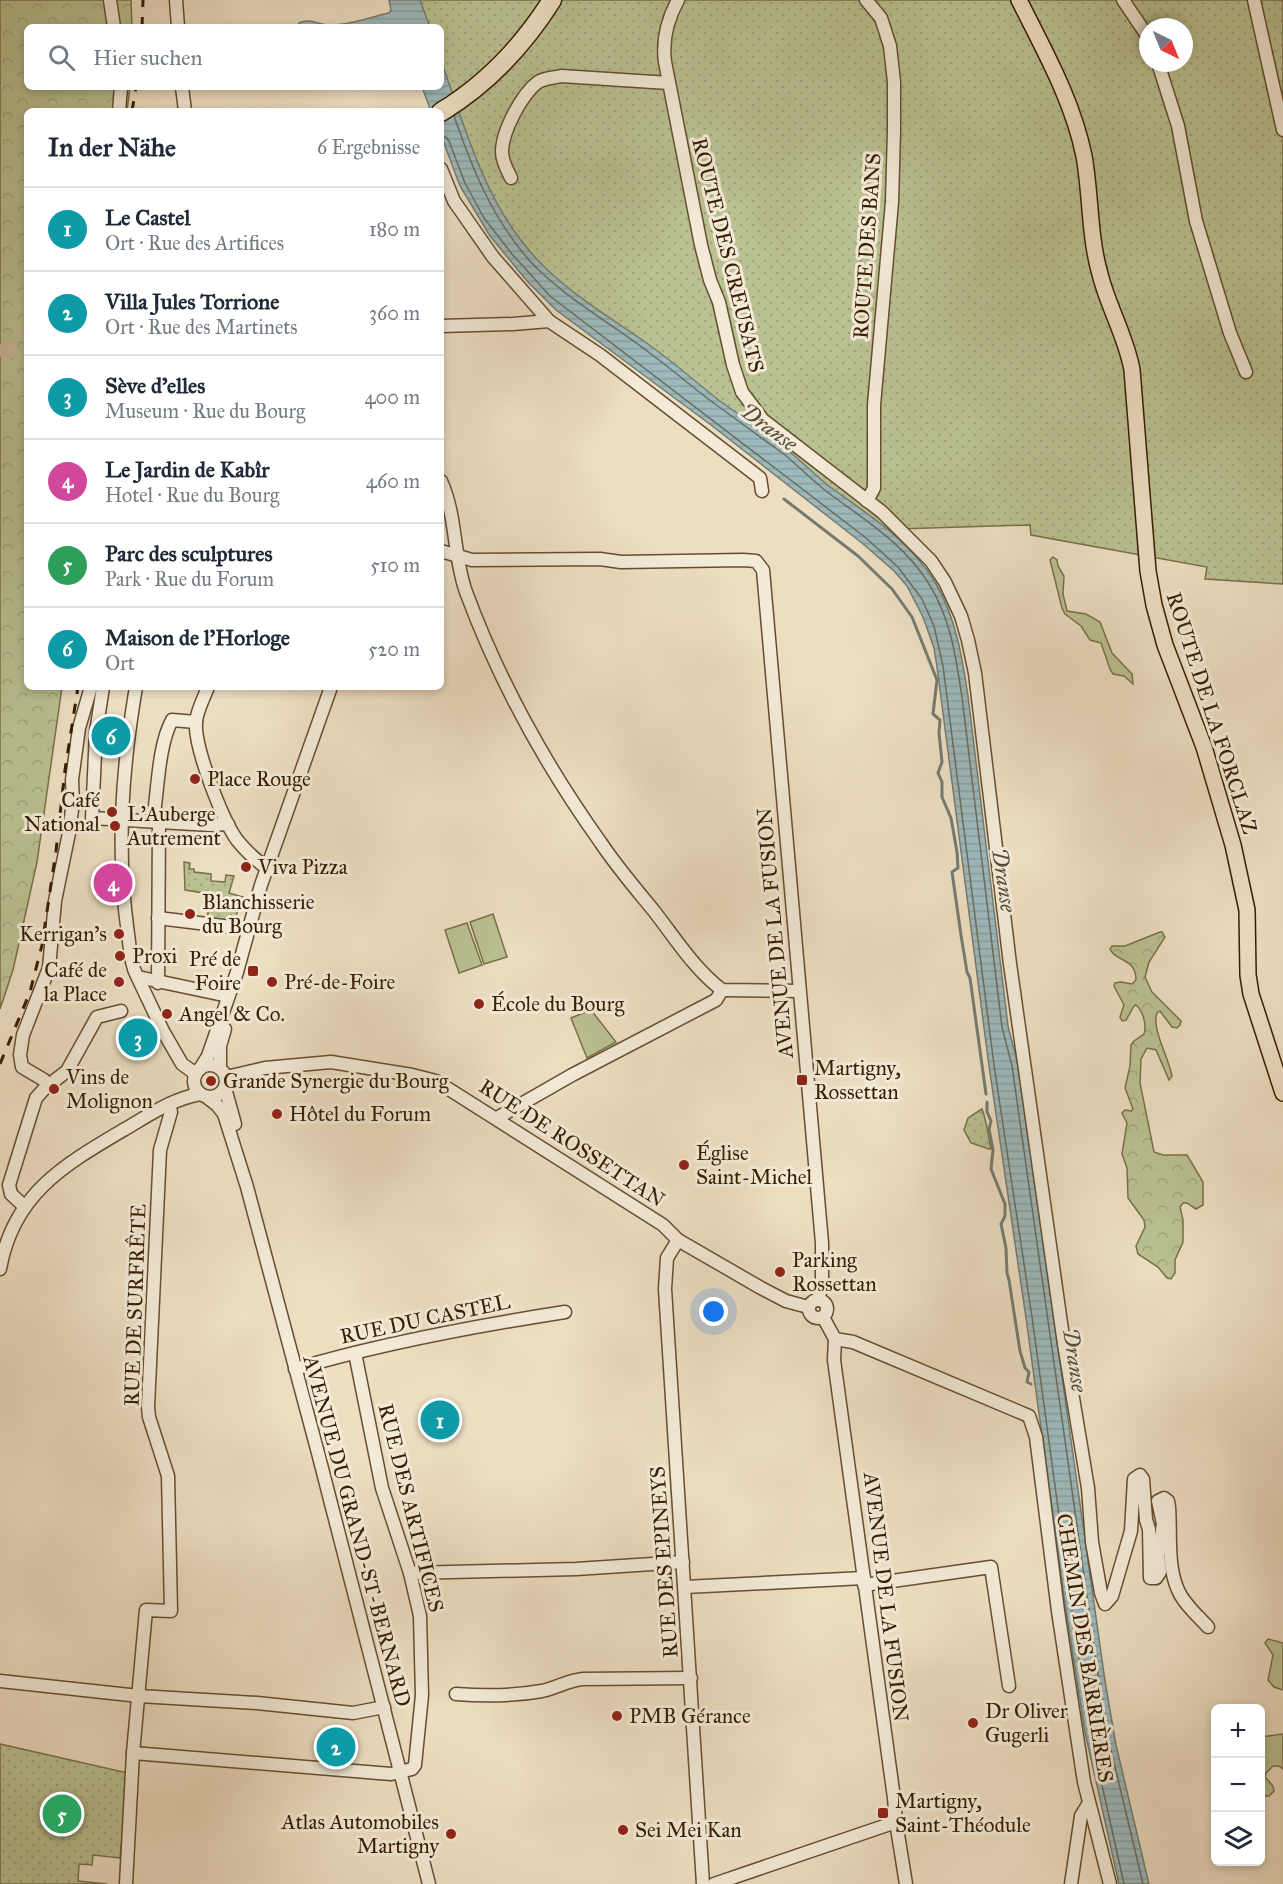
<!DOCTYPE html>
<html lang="de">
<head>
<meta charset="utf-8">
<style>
  :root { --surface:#fff; --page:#f6f6f7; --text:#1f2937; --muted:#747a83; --line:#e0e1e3; --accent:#0b8043 }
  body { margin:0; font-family:"IM FELL Great Primer",serif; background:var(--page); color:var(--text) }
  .controls { position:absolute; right:18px; bottom:18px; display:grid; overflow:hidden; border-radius:9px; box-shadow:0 3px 9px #0003 }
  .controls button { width:54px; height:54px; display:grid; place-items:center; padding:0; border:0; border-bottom:2px solid var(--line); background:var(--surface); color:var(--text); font:30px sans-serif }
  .compass { position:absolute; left:1139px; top:18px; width:54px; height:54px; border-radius:50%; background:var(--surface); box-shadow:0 3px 9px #0003; rotate:137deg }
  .you { position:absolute; left:714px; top:1312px; width:21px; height:21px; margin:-15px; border:4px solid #fff; border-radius:50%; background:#1a73e8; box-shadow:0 0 0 9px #1a73e833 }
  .badge { display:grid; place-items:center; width:39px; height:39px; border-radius:50%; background:var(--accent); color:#fff; font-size:20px; font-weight:700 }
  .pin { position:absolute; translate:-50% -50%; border:3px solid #fff; box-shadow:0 2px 6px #0006 }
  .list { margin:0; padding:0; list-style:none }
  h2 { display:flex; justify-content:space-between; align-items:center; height:78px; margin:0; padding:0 24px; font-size:26px }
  h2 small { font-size:20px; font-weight:400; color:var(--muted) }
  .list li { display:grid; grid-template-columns:39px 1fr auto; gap:18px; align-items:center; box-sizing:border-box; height:84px; padding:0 24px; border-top:2px solid var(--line) }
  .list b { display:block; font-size:22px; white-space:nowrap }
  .list p { margin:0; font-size:20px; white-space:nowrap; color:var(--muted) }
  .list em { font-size:20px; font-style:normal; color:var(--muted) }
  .icon { flex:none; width:33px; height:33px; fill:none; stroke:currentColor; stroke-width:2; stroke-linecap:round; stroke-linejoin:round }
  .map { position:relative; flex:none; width:1283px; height:1884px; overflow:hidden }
  .search { position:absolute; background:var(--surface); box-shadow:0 3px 9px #0003; left:24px; top:24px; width:420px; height:66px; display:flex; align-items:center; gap:15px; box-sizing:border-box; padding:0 21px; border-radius:9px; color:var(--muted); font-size:22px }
  .panel { position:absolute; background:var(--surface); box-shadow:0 3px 9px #0003; left:24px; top:108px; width:420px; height:582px; border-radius:9px }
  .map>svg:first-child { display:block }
  .grass { fill:#bac192; stroke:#78704a; stroke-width:1.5 }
  .forest { fill:url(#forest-crowns); stroke:#78704a; stroke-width:1.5 }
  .park { fill:url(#park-dots); stroke:#78704a; stroke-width:1.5; fill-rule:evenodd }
  .water { fill:url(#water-rules); stroke:#747c72; stroke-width:1.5 }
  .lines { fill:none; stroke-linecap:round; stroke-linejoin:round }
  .shore { stroke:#6a6c5f; stroke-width:1.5 }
  .stream { stroke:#747c72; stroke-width:3 }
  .highway-tunnel { stroke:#c8b89b; stroke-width:18; stroke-dasharray:18 9; stroke-linecap:butt }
  .minor-casing { stroke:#644e31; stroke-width:15 }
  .major-casing { stroke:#361e01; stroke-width:18 }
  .highway-casing { stroke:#361e01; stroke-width:21 }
  .minor { stroke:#f3ead7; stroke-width:12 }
  .major { stroke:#eddec2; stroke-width:15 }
  .highway { stroke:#eddec2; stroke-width:18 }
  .rail { stroke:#361e01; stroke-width:3; stroke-dasharray:10 10; stroke-linecap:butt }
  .poi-dot { fill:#8f2418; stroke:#f3ead7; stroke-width:2 }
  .labels { text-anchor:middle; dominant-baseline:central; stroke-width:6; stroke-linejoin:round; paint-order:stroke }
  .street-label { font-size:21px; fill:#361e01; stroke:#f3ead7 }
  .poi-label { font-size:21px; fill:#361e01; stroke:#f3ead7; text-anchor:start }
  .water-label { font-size:22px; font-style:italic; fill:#554d39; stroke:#f3ead7 }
</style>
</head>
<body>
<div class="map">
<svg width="1283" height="1884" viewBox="0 0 1283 1884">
  <defs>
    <pattern id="forest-crowns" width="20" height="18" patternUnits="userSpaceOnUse" patternTransform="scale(1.5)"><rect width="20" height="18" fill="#bac192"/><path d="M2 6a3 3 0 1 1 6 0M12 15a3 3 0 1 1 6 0" fill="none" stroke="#a0a57c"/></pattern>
    <pattern id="park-dots" width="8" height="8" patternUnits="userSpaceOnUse" patternTransform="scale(1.5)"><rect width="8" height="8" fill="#bac192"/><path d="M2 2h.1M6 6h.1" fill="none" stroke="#a0a57c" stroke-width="1.8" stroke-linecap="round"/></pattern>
    <pattern id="water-rules" width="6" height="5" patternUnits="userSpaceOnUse" patternTransform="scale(1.5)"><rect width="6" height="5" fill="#9dbabd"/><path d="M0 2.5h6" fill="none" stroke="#889fa1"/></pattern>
  </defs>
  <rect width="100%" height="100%" fill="#eddec2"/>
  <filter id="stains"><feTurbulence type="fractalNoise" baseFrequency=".00333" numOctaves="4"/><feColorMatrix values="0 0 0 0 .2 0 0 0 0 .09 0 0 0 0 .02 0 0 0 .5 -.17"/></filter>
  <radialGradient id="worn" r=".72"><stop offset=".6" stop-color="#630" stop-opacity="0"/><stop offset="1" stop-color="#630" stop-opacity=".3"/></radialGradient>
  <g class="grass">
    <path d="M1053,557l4,3 1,6 6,10 -1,18 4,17 19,3 14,8 12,31 20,21 1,10 -9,-8 -11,-2 -3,-5 -9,-26 -11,-3 -9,-14 -16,-12 -3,-6 -12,-48z"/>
    <path d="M493,914l14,43 -23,7 -14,-42z"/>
    <path d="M467,923l15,42 -23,8 -14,-43z"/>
    <path d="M591,1010l25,32 -29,16 -16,-40z"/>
    <path d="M1268,1639l15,4v47l-9,-3 -6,-7 5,-25 -8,-12z"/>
    <path d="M1283,1734v35l-4,-3h-6l-7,7 -1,4 8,9 1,5 -5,5h-8v-59z"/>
  </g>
  <g class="forest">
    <path d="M0,0h131l1,27h-105v60h103l-3,24h-100v576h35l-25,175 -24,108 -13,39z"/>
    <path d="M1160,932h2l3,5 -16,25 -4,15 7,15 29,29 -1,4 -3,3 -5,-1 -12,-16 -3,2c-6,15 12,45 15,63l-3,4 -13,-30 -9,-2 -6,11 -1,24 14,69 9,3h24l16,27v23l-7,4 -9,-6h-4l-3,4 3,13v22l-8,18v13l-4,6 -4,-1 -9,-11 -20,-13 -2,-8 9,-19 -1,-7 -16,-22 -1,-30 -5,-14 5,-31 -5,-10 3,-3 6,1 2,-2 -8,-21 5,-22 1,-21 3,-4 10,-7c3,-9 -1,-23 -8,-29l-2,1 -8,14 -4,1 -2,-4 4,-12 -10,-19 1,-3 6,-1 11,2 4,-4c0,-23 -21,-18 -26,-31l2,-3h13z"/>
  </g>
  <g class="park">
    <path d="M401,0h882v584l-78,-5 2,-12 -176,-32 -1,-10 -165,5 -319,-248 -43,-51 -62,-144v-60h-31zM1148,27h36v36h-36z"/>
    <path d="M184,862l6,1 -1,6h5v3l17,2v7l14,1 1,-7 8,1 -5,17 14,4 -10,27 -26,-3 3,-27 -25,-4z"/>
    <path d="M982,1109c5,13 6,26 9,40h-2l-18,-6 -7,-13 4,-12z"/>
    <path d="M0,1744l128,29 -8,85 -27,-3 -1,10 -13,-1 -1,17 29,3h-107z"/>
  </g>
  <g class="water">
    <path d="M389,0h31l10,27h-132l1,-4c12,-6 20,3 32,2 20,0 39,-8 58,-12l2,-3z"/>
    <path d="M441,61c25,68 43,140 93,195 33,37 78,62 118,91 22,16 43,34 64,51 24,18 49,34 73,53 14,12 27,25 41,36 39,28 81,54 106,97 20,34 26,73 32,112l40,330 10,39 87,616 11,64 33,139h-30l-34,-152 -20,-128 -39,-286 -37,-252 -52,-399 -3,-19 -11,-31 -16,-31 -13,-15 -32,-28 -151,-118 -155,-115 -29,-29 -37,-45 -30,-50 -19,-51v-24h-10l-9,-24h19z"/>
  </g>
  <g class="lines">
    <g class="shore">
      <path d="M454,116c18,52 38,102 75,144 35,38 82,63 122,94 22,16 42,34 64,50 23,17 47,34 70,51 14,12 27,25 41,36 37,28 78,52 103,93 22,35 27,74 33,113l40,330 10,39 87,615 11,65 33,138"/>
      <path d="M441,137h5l3,4 16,42 19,35 28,36 38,42 251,192 65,50 32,29 24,32 12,27 9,40 51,399 38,252 39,286 19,128 34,153"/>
    </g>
    <g class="stream">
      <path d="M784,499l74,57 34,33 20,28 25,63 -4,34 7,6 -1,13 3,29 -4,11 4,9v15l9,21 6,34 1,16 -6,4 9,63 6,37 3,6 16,116"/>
      <path d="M987,1102v10l4,9 -2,8 4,21 -2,19 14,35v12l-4,8 5,24 1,25 2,7 11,71 5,17 4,4 -2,10 4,2"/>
    </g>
    <path class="highway-tunnel" d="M0,356l27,-21"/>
    <g class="minor-casing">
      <g id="minor">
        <path d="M110,0l4,27"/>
        <path d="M176,0l2,27"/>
        <path d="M678,0c-11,20 -16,39 -13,62l36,183 9,35 9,22 14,63 9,27 21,28 119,92 49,49 14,21 16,34 7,24 7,33 35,291 54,380 24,144 4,54 9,51 4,11 7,-8 19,-65 3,-52 6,-4 3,4 3,41 3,9 1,49h6l4,-6 -2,-17 5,-31 -5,-23 6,-3 4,3 1,6c2,26 -2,59 9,83 6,14 19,25 30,37"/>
        <path d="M866,0l15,18 9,28 4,36v49l-2,71 -18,203v83l-7,13"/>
        <path d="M1123,0l25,37"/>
        <path d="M1254,0l29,130"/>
        <path d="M1158,63l20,63 18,95 34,112 16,39"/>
        <path d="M182,87l3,24"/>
        <path d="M119,111l2,-24"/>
        <path d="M441,169l13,32 39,56 56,64"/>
        <path d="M511,178c-4,-8 -9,-17 -9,-26 0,-21 20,-58 36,-70 7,-4 15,-4 23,-6l108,7"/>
        <path d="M441,326l72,-2 36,-3 51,34 160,123 2,13"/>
        <path d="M441,481c16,35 12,75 25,111 33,89 80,174 135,251 16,24 35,46 53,68 21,27 41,59 68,79l77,1"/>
        <path d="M441,551l31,9 128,-1 21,3 122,-2 13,1 7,9 59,673v42l-4,15"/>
        <path d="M103,687l-7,45 -4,86 119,7 17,-1"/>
        <path d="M136,687c-14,83 -20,163 -8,247 2,13 2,28 8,40l27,57 19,33 14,10"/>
        <path d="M208,687c-4,11 -11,23 -12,35 -2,25 26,97 41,118 9,11 18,20 30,28"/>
        <path d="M153,821c5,-31 5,-75 19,-101l24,2"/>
        <path d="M158,918l90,11"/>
        <path d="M138,977l90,19"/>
        <path d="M158,983l1,-162"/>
        <circle cx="210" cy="1081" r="16"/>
        <path d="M220,1068v-22l5,-17"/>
        <path d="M200,1069l8,-13 29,-84 24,-87 70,-198"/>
        <path d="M226,1077l39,-9 66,-6 81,13 24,6 227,144 15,15 83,48 25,13 22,6"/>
        <path d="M48,1085l-4,-5 -22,-13 -2,-12 3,-20 26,-67 6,-67 14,-68 4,-31 -1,-22 7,-52 12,-41"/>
        <path d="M225,1088l10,36"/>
        <path d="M208,1098l9,7 7,9 23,73 71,266 111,431"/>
        <path d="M497,1118l75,-43 144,-75 6,-10"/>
        <path d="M25,1207l-14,-13 -2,-9 27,-87 9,-10 22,-17 30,-54 24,-6"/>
        <path d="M678,1240l-11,18 -2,31 38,595"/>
        <path d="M0,1269c13,-75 64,-104 125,-140 24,-14 47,-30 75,-35"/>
        <circle cx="818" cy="1309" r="9"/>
        <path d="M823,1317l12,22 -1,21 60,438 2,24 10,62"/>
        <path d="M835,1339l18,3 176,74 7,21 22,174 26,171 26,102"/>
        <path d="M295,1369c87,-26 180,-43 270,-57"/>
        <path d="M410,1573l166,-4 107,-7"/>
        <path d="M864,1585l127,-18 18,119"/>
        <path d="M685,1587l179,-9"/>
        <path d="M0,1681l139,15 118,7 96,10 31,-6"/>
        <path d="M456,1694c28,2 58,2 86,-3 14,-3 27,-11 41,-12l108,-1"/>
        <path d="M133,1753l258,21 21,-5 3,-4 7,-70 -2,-79 -10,-43 -28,-85 -27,-135"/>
        <path d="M126,1884l7,-131 13,-143 25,1 -3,-135 -19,-59 -1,-10 12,-257 11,-38 -2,-8"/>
        <path d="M714,1884l182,-62"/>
        <path d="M1071,1884l10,-68 8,-13"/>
      </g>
    </g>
    <g class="major-casing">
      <path id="major" d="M1019,0c25,50 54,101 65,156 7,39 5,80 16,118 8,33 26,62 32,96l16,201 6,34 11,40 39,102 29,98 14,65 1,65 3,19 32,99"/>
    </g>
    <g class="highway-casing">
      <path id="highway" d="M441,112c46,-28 82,-66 111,-112"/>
    </g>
    <use href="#minor" class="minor"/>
    <use href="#major" class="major"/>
    <use href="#highway" class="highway"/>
    <g class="rail">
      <path d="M142,27l1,-27"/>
      <path d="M132,111l4,-24"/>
      <path d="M0,1064l30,-72 12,-47 14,-94 9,-81 13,-83"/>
    </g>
  </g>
  <g class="poi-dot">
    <circle cx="195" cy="779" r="6"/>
    <circle cx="112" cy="812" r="6"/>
    <circle cx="115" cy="826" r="6"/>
    <circle cx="246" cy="867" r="6"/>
    <circle cx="190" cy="914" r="6"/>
    <circle cx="119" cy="934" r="6"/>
    <circle cx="120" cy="956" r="6"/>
    <rect x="247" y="965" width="12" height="12" rx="3"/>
    <circle cx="119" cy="982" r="6"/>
    <circle cx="272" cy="982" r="6"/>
    <circle cx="479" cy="1004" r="6"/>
    <circle cx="167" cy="1014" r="6"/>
    <rect x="796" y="1074" width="12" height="12" rx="3"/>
    <circle cx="211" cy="1081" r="6"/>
    <circle cx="54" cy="1089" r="6"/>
    <circle cx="277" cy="1114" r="6"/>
    <circle cx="684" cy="1165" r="6"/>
    <circle cx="780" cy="1272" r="6"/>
    <circle cx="617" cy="1716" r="6"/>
    <circle cx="973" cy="1723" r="6"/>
    <rect x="877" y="1807" width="12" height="12" rx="3"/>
    <circle cx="623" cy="1830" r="6"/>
    <circle cx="451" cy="1834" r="6"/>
  </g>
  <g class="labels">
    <g class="street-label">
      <text transform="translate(867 246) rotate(-86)">ROUTE DES BANS</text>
      <text transform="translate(728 255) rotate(76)">ROUTE DES CREUSATS</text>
      <text transform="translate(1212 713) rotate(72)">ROUTE DE LA FORCLAZ</text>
      <text transform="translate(775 933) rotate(-95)">AVENUE DE LA FUSION</text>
      <text transform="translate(572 1143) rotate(33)">RUE DE ROSSETTAN</text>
      <text transform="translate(135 1305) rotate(-88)">RUE DE SURFRÊTE</text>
      <text transform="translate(425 1319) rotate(-12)">RUE DU CASTEL</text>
      <text transform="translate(411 1508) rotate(76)">RUE DES ARTIFICES</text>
      <text transform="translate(357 1531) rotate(75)">AVENUE DU GRAND-ST-BERNARD</text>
      <text transform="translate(664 1562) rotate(-94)">RUE DES EPINEYS</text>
      <text transform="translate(886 1597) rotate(83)">AVENUE DE LA FUSION</text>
      <text transform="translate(1085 1648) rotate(81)">CHEMIN DES BARRIÈRES</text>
    </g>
    <g class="poi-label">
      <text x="207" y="779">Place Rouge</text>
      <text x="100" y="800" text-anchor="end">Café<tspan x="100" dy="24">National</tspan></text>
      <text x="127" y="814">L'Auberge<tspan x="127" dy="24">Autrement</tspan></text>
      <text x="258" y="867">Viva Pizza</text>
      <text x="202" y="902">Blanchisserie<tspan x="202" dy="24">du Bourg</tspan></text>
      <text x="107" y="934" text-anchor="end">Kerrigan's</text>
      <text x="132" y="956">Proxi</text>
      <text x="241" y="959" text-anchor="end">Pré de<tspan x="241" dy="24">Foire</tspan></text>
      <text x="107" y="970" text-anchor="end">Café de<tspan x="107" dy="24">la Place</tspan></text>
      <text x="284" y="982">Pré-de-Foire</text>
      <text x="491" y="1004">École du Bourg</text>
      <text x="179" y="1014">Angel &amp; Co.</text>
      <text x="814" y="1068">Martigny,<tspan x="814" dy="24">Rossettan</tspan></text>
      <text x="66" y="1077">Vins de<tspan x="66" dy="24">Molignon</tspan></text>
      <text x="223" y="1081">Grande Synergie du Bourg</text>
      <text x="289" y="1114">Hôtel du Forum</text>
      <text x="696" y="1153">Église<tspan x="696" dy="24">Saint-Michel</tspan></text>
      <text x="792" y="1260">Parking<tspan x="792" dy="24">Rossettan</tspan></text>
      <text x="985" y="1711">Dr Oliver<tspan x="985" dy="24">Gugerli</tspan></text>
      <text x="629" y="1716">PMB Gérance</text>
      <text x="895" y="1801">Martigny,<tspan x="895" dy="24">Saint-Théodule</tspan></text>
      <text x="439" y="1822" text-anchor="end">Atlas Automobiles<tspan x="439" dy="24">Martigny</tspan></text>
      <text x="635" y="1830">Sei Mei Kan</text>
    </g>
    <g class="water-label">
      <text transform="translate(769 427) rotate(37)">Dranse</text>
      <text transform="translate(1004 880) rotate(82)">Dranse</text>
      <text transform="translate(1075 1360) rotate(82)">Dranse</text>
    </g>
  </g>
  <rect width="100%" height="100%" filter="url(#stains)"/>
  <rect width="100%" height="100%" fill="url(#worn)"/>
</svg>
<div class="controls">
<button>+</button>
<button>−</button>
<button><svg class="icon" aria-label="layers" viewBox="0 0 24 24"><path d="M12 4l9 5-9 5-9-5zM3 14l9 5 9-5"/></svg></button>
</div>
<svg class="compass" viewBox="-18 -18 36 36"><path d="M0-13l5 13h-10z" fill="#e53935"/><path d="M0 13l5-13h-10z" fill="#747a83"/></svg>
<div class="you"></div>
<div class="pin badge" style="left:440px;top:1420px;background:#0f9aa8">1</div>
<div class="pin badge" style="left:336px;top:1747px;background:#0f9aa8">2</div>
<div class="pin badge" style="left:138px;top:1038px;background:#0f9aa8">3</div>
<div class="pin badge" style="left:113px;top:883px;background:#d1479c">4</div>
<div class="pin badge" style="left:62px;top:1814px;background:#2e9e5b">5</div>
<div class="pin badge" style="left:111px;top:736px;background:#0f9aa8">6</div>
<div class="search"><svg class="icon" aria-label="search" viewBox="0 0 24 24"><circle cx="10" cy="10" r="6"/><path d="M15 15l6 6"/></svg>Hier suchen</div>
<section class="panel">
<h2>In der Nähe<small>6 Ergebnisse</small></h2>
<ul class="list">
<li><span class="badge" style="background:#0f9aa8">1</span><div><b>Le Castel</b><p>Ort · Rue des Artifices</p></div><em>180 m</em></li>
<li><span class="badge" style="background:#0f9aa8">2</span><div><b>Villa Jules Torrione</b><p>Ort · Rue des Martinets</p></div><em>360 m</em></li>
<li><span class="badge" style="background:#0f9aa8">3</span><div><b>Sève d'elles</b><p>Museum · Rue du Bourg</p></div><em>400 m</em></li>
<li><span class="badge" style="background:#d1479c">4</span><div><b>Le Jardin de Kabîr</b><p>Hotel · Rue du Bourg</p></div><em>460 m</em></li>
<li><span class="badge" style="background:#2e9e5b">5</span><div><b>Parc des sculptures</b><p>Park · Rue du Forum</p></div><em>510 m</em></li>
<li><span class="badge" style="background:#0f9aa8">6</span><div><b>Maison de l'Horloge</b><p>Ort</p></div><em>520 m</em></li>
</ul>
</section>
</div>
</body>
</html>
